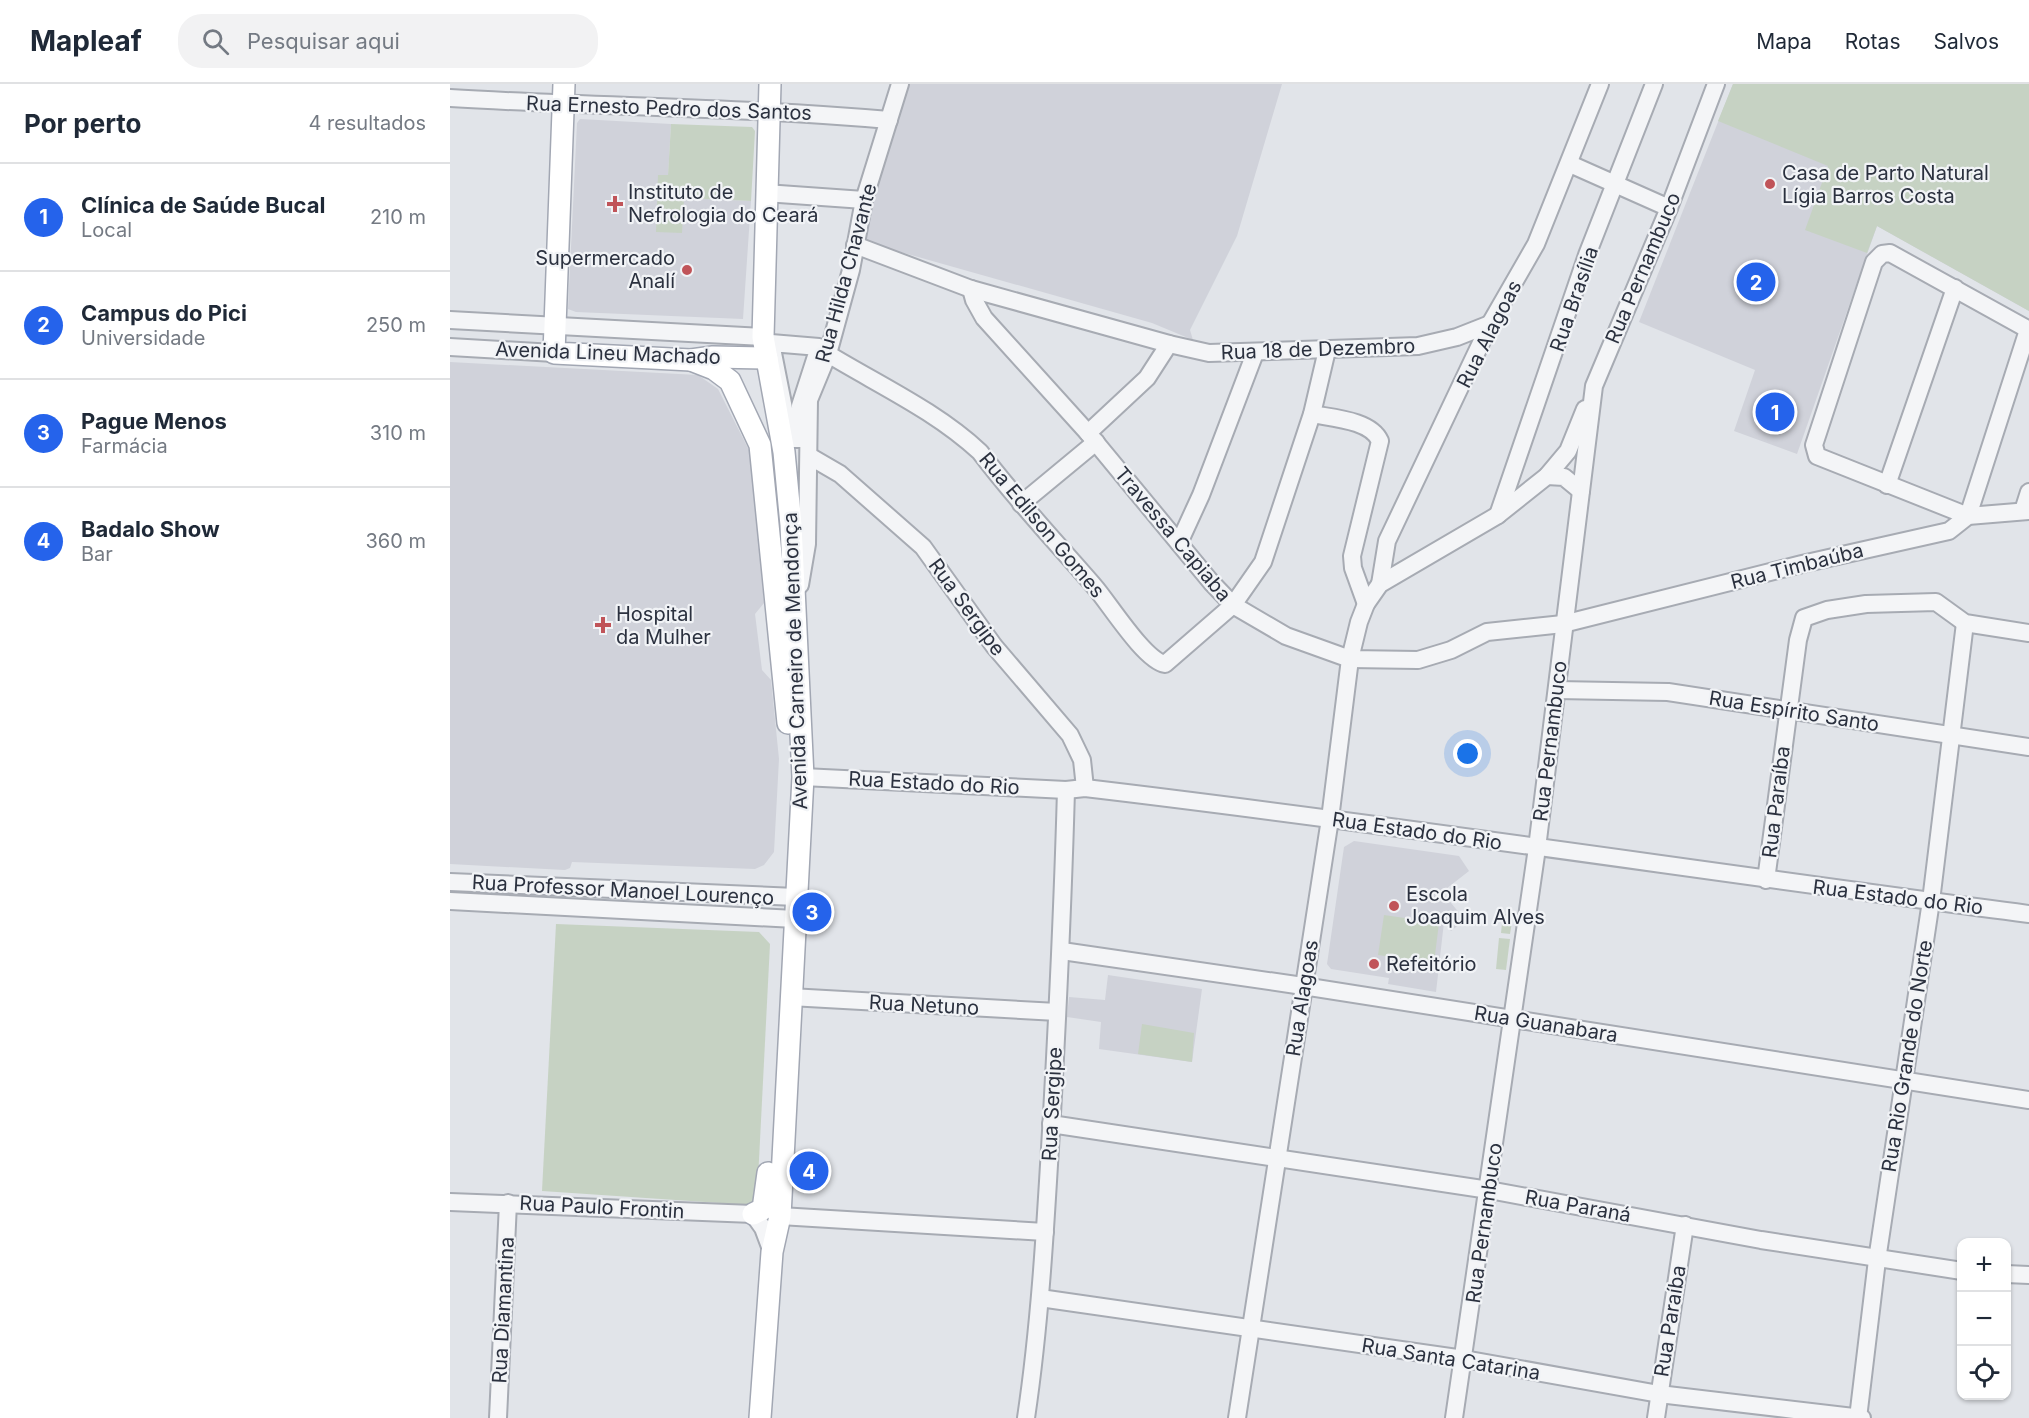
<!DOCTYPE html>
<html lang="pt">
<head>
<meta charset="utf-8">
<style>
  :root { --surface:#fff; --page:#f2f2f3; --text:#1f2937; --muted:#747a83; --line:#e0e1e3; --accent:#2563eb }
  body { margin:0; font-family:Inter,sans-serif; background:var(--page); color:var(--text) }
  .controls { position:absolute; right:18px; bottom:18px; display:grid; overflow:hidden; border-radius:12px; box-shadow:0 2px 4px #0004 }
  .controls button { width:54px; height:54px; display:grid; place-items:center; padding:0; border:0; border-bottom:2px solid var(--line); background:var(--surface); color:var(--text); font:30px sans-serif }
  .you { position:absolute; left:1018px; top:670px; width:21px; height:21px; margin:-15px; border:4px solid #fff; border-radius:50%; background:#1a73e8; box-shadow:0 0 0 9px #1a73e833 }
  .badge { display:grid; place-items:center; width:39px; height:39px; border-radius:50%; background:var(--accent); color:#fff; font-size:20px; font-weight:700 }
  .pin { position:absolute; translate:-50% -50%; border:3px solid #fff; box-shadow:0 2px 6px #0006 }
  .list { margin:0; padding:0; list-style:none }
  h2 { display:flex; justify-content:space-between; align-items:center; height:78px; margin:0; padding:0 24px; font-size:26px }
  h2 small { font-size:20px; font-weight:400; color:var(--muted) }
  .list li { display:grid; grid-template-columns:39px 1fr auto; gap:18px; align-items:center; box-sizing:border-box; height:108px; padding:0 24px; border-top:2px solid var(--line) }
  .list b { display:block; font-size:22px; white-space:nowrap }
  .list p { margin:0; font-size:20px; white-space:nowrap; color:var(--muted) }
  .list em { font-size:20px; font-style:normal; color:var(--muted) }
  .icon { flex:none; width:33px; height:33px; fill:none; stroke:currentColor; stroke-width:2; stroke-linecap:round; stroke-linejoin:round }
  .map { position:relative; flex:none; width:1579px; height:1334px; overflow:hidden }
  header { display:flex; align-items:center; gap:36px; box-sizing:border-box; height:84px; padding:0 30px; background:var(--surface); border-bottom:2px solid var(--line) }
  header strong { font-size:28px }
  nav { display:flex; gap:33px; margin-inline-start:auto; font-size:21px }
  .search { width:420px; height:54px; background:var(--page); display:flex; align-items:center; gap:15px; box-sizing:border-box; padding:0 21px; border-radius:24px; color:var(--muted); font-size:22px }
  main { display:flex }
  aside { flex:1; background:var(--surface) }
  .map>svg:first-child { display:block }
  .built { fill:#d0d2da }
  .green { fill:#c6d2c3 }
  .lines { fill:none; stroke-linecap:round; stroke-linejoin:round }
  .minor-casing { stroke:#a7abb3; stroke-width:20 }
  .major-casing { stroke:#a2a7b3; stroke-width:24 }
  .minor { stroke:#f4f5f7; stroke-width:16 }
  .major { stroke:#fff; stroke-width:21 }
  .poi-dot { fill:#c05459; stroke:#f1f3f6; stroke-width:2 }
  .labels { text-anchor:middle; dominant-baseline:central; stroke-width:4.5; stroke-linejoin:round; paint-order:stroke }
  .street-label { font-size:20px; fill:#2b313f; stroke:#f1f3f6 }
  .poi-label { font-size:20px; fill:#2b313f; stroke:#f1f3f6; text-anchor:start }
</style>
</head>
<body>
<header>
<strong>Mapleaf</strong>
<div class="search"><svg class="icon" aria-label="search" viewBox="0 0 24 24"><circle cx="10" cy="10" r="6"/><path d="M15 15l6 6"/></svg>Pesquisar aqui</div>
<nav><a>Mapa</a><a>Rotas</a><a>Salvos</a></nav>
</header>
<main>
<aside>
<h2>Por perto<small>4 resultados</small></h2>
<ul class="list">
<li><span class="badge">1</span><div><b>Clínica de Saúde Bucal</b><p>Local</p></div><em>210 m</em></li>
<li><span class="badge">2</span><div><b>Campus do Pici</b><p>Universidade</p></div><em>250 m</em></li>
<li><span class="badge">3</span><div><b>Pague Menos</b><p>Farmácia</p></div><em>310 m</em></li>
<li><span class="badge">4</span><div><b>Badalo Show</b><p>Bar</p></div><em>360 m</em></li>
</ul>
</aside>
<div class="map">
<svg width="1579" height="1334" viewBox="0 0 1579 1334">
  <rect width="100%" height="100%" fill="#e1e4e9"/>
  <g class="built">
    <path d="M457,0h375l-45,152 -47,94 3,10 -41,-17 -294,-83z"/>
    <path d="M1283,0h296v227l-152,-85 -80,228 -63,-23 21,-61 -116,-48z"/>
    <path d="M130,35l91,5 -3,52 -9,-1 25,23 67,3 -8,118 -167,-7 -8,-3 9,-186z"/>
    <path d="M0,278l248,13 20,14 32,63 14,151 -9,11 7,56 9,10 8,79 -5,93 -10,13 -9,4 -183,-7 -2,6 -5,2 -115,-6z"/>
    <path d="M904,757l105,15 10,15 -27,21 23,28 -14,11 -7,-9 -8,70 -48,-8 1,-6 -58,-9 -4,-5 17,-117z"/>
    <path d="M658,891l94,14 -10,73 -93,-13 2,-27 -34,-5 2,-20 36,3z"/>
  </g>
  <g class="green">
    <path d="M1283,0h296v227l-152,-85 -10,27 -62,-23 23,-64 -110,-45z"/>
    <path d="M221,40l81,3 3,4 -4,70 -67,-3 -2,35 -26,-1 2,-57h10z"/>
    <path d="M1053,830l10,1 -3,19 -9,-1z"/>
    <path d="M934,831l55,8 -5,40 -56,-8z"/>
    <path d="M106,840l203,8 11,12 -13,255 -7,6 -208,-14z"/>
    <path d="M1049,854l11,1 -4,31 -10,-1z"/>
    <path d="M692,940l52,9 -2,29 -54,-8z"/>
  </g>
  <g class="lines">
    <g class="minor-casing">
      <g id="minor">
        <path d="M0,14c146,9 293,9 439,22"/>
        <path d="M1120,80l99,44"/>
        <path d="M315,109l99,7"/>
        <path d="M405,161l116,44 198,55 40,9 209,-7 39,-9 33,-13"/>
        <path d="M521,205l3,11 10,18 104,115 123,149 22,23 53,31 64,23 68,1 33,-10 36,-18 76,-8 239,-60 147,-33 19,-15 61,-5"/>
        <path d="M0,236l313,17"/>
        <path d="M321,259l48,4 -19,59 1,33h-11z"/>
        <path d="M0,263l104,6"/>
        <path d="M378,270c51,31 108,57 152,98 36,48 75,89 114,134 15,17 50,74 71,78l68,-59 30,-43 49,-148 15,-64"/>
        <path d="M862,330c20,4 59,6 68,27l-28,115 1,12 13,36"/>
        <path d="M638,349l59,-55 22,-34"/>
        <path d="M359,372l31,18 83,73 71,99 76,89 12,25 3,28"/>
        <path d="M1097,392l17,1 17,14"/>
        <path d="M1437,401l68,-197"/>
        <path d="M571,420l75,-62"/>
        <path d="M1573,427l6,-19"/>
        <path d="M1048,431l89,-260 67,-171"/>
        <path d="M1518,432l-151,-60 -3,-11 60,-183 8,-8 8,-1 139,77"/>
        <path d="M1518,432l60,-186"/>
        <path d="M729,459l22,-48 54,-142"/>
        <path d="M930,500l7,-43 103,-217 46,-80 64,-160"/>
        <path d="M350,501l7,-41 2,-144 19,-46 23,-84 13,-70 36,-116"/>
        <path d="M1107,606l111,2 361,55"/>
        <path d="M353,693l263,13 19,-2c315,37 629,85 944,126"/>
        <path d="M1316,796l32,-240 6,-22 23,-8 39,-6 70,-2 29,21 64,10"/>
        <path d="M0,798l346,15"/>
        <path d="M0,817l345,18"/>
        <path d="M612,867l241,35 726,114"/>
        <path d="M340,913l267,15"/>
        <path d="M601,1040l438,66 272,50 201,31"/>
        <path d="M0,1118l303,12 10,14 9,24"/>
        <path d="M330,1132l265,16"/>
        <path d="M1556,1190l23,1"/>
        <path d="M590,1214l424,61 195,35 203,24"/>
        <path d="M48,1334l10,-215"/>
        <path d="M576,1334c15,-101 20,-203 26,-304 6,-108 11,-216 14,-324"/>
        <path d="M787,1334l93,-599 20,-160 9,-37 7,-18 14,-20 118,-69 49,-39 21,-25 17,-42"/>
        <path d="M1004,1334l83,-570 57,-462 75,-178 47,-124"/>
        <path d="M1206,1334l29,-193"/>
        <path d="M1408,1334l19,-158 54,-359 34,-278"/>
      </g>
    </g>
    <g class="major-casing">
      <g id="major">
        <path d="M114,0l-10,269 137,7 22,-3 54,1"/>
        <path d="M241,276l23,9 16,12 30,64 28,278"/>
        <path d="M303,1130l10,-5 5,-36"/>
        <path d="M310,1334l12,-166 8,-36 23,-439 -12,-252 -7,-73 -21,-115 7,-253"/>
      </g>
    </g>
    <use href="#minor" class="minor"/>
    <use href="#major" class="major"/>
  </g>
  <g class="poi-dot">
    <circle cx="1320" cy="100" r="6"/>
    <path d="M162 111h6v6h6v6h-6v6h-6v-6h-6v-6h6z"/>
    <circle cx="237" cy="186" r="6"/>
    <path d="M150 532h6v6h6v6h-6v6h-6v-6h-6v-6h6z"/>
    <circle cx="944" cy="822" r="6"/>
    <circle cx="924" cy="880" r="6"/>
  </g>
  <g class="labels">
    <g class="street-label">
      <text transform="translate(219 24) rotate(2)">Rua Ernesto Pedro dos Santos</text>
      <text transform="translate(1193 184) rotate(-67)">Rua Pernambuco</text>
      <text transform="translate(396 189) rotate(-75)">Rua Hilda Chavante</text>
      <text transform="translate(1124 215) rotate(-71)">Rua Brasília</text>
      <text transform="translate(1039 250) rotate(-63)">Rua Alagoas</text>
      <text transform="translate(868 265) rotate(-2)">Rua 18 de Dezembro</text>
      <text transform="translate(158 269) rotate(2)">Avenida Lineu Machado</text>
      <text transform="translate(592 441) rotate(50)">Rua Edilson Gomes</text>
      <text transform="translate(723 450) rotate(50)">Travessa Capiaba</text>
      <text transform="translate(1347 482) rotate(-14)">Rua Timbaúba</text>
      <text transform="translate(517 523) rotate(54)">Rua Sergipe</text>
      <text transform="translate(345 577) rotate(-92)">Avenida Carneiro de Mendonça</text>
      <text transform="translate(1344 627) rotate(9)">Rua Espírito Santo</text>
      <text transform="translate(1100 657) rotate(-83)">Rua Pernambuco</text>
      <text transform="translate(484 699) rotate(3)">Rua Estado do Rio</text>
      <text transform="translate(1326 718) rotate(-83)">Rua Paraíba</text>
      <text transform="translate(967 747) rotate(8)">Rua Estado do Rio</text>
      <text transform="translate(173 806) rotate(3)">Rua Professor Manoel Lourenço</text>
      <text transform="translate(1448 813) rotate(7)">Rua Estado do Rio</text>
      <text transform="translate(852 914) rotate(-81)">Rua Alagoas</text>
      <text transform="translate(474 921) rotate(3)">Rua Netuno</text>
      <text transform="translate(1096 940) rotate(9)">Rua Guanabara</text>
      <text transform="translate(1457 972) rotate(-81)">Rua Rio Grande do Norte</text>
      <text transform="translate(602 1020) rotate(-87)">Rua Sergipe</text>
      <text transform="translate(1128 1122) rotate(10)">Rua Paraná</text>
      <text transform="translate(152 1123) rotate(3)">Rua Paulo Frontin</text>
      <text transform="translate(1034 1139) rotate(-82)">Rua Pernambuco</text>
      <text transform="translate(53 1226) rotate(-87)">Rua Diamantina</text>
      <text transform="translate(1220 1237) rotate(-81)">Rua Paraíba</text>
      <text transform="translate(1001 1275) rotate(9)">Rua Santa Catarina</text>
    </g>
    <g class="poi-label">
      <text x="1332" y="89">Casa de Parto Natural<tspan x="1332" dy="23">Lígia Barros Costa</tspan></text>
      <text x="178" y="108">Instituto de<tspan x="178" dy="23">Nefrologia do Ceará</tspan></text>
      <text x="225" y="174" text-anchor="end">Supermercado<tspan x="225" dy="23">Analí</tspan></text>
      <text x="166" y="530">Hospital<tspan x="166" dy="23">da Mulher</tspan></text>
      <text x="956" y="810">Escola<tspan x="956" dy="23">Joaquim Alves</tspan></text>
      <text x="936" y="880">Refeitório</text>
    </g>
  </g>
</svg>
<div class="controls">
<button>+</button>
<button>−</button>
<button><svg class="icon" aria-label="locate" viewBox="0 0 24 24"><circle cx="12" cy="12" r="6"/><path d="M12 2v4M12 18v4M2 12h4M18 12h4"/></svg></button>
</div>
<div class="you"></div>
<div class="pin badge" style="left:1325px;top:328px">1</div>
<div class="pin badge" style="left:1306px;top:198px">2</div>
<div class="pin badge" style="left:362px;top:828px">3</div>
<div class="pin badge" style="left:359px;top:1087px">4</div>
</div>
</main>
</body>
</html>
